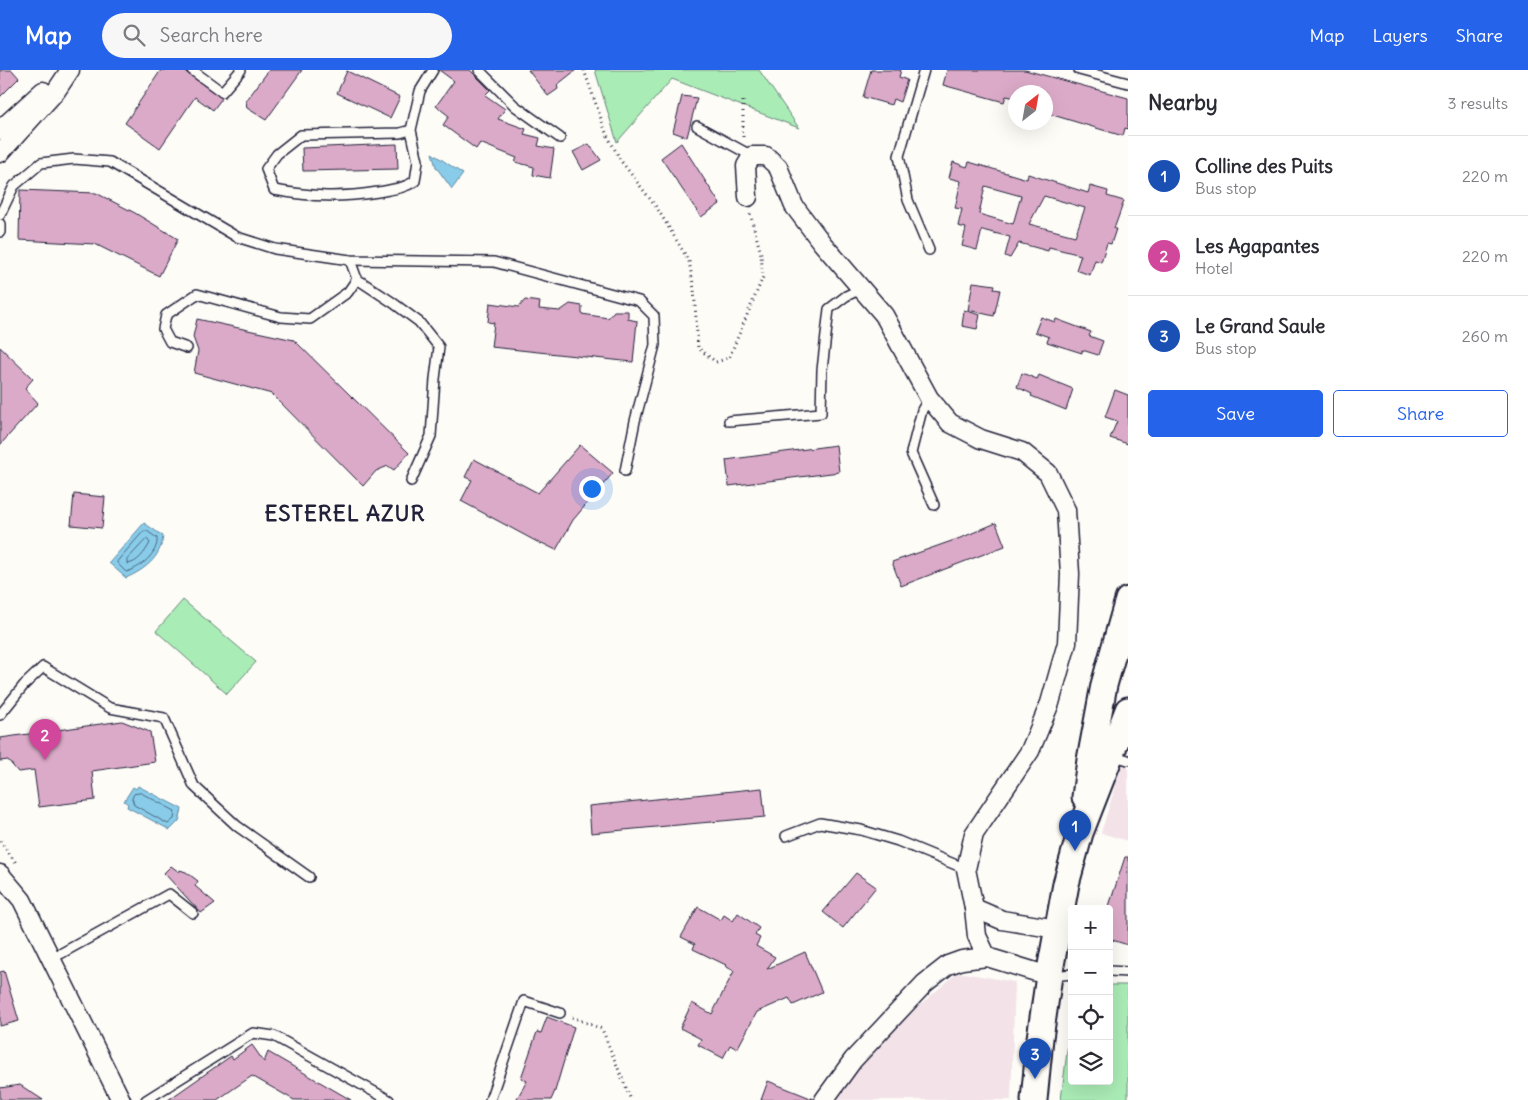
<!DOCTYPE html>
<html lang="en">
<head>
<meta charset="utf-8">
<style>
  :root { --surface:#fff; --page:#f7f7f7; --text:#2b2b33; --muted:#7c7c81; --line:#e1e1e2; --accent:#2563eb }
  body { margin:0; font-family:Delius,sans-serif; background:var(--page); color:var(--text) }
  .controls { position:absolute; right:15px; bottom:15px; display:grid; overflow:hidden; border-radius:5px; box-shadow:0 5px 20px #0002 }
  .controls button { width:45px; height:45px; display:grid; place-items:center; padding:0; border:0; border-bottom:1px solid var(--line); background:var(--surface); color:var(--text); font:25px sans-serif }
  .compass { position:absolute; left:1008px; top:15px; width:45px; height:45px; border-radius:50%; background:var(--surface); box-shadow:0 5px 20px #0002; rotate:31deg }
  .you { position:absolute; left:591px; top:418px; width:18px; height:18px; margin:-12px; border:4px solid #fff; border-radius:50%; background:#1a73e8; box-shadow:0 0 0 8px #1a73e833 }
  .badge { display:grid; place-items:center; width:32px; height:32px; border-radius:50%; background:var(--accent); color:#fff; font-size:16px; font-weight:700 }
  .pin { position:absolute; translate:-50% -41px; filter:drop-shadow(0 1px 2px #0008) }
  .pin::after { content:''; position:absolute; top:26px; width:18px; height:15px; background:inherit; clip-path:polygon(0 0,100% 0,50% 100%) }
  .list { margin:0; padding:0; list-style:none }
  h2 { display:flex; justify-content:space-between; align-items:center; height:65px; margin:0; padding:0 20px; font-size:21px }
  h2 small { font-size:16px; font-weight:400; color:var(--muted) }
  .list li { display:grid; grid-template-columns:32px 1fr auto; gap:15px; align-items:center; box-sizing:border-box; height:80px; padding:0 20px; border-top:1px solid var(--line) }
  .list b { display:block; font-size:19px; white-space:nowrap }
  .list p { margin:0; font-size:16px; white-space:nowrap; color:var(--muted) }
  .list em { font-size:16px; font-style:normal; color:var(--muted) }
  .actions { display:flex; gap:10px; padding:15px 20px }
  .actions a { flex:1; padding:11px 0; border:1px solid var(--accent); border-radius:5px; text-align:center; font-size:18px; color:var(--accent) }
  .actions .main { background:var(--accent); color:#fff }
  .icon { flex:none; width:28px; height:28px; fill:none; stroke:currentColor; stroke-width:2; stroke-linecap:round; stroke-linejoin:round }
  .map { position:relative; flex:none; width:1128px; height:1030px; overflow:hidden }
  header { display:flex; align-items:center; gap:30px; box-sizing:border-box; height:70px; padding:0 25px; background:var(--accent); color:#fff }
  header strong { font-size:24px }
  nav { display:flex; gap:28px; margin-inline-start:auto; font-size:18px }
  .search { width:350px; height:45px; background:var(--page); display:flex; align-items:center; gap:12px; box-sizing:border-box; padding:0 18px; border-radius:28px; color:var(--muted); font-size:19px }
  main { display:flex }
  aside { flex:1; background:var(--surface) }
  .map>svg:first-child { display:block }
  .built { fill:#f3e3e9 }
  .green { fill:#aaecb6; stroke:#668778 }
  .water { fill:#88cce9; stroke:#5f88a3 }
  .lines { fill:none; stroke-linecap:round; stroke-linejoin:round }
  .shore { stroke:#4b6681; stroke-width:1 }
  .building { fill:#dbaac8; stroke:#22223b; fill-rule:evenodd }
  .service-casing { stroke:#22223b; stroke-width:12 }
  .minor-casing { stroke:#22223b; stroke-width:21 }
  .secondary-casing { stroke:#22223b; stroke-width:29 }
  .path { stroke:#22223b; stroke-width:3; stroke-dasharray:1 4; stroke-linecap:butt }
  .service { stroke:#fdfcf7; stroke-width:9 }
  .minor { stroke:#fdfcf7; stroke-width:18 }
  .secondary { stroke:#fdfcf7; stroke-width:25 }
  .labels { text-anchor:middle; dominant-baseline:central; stroke-width:4; stroke-linejoin:round; paint-order:stroke }
  .district-label { font-size:22px; font-weight:bold; letter-spacing:1px; fill:#22223b; stroke:#fdfcf7 }
</style>
</head>
<body>
<header>
<strong>Map</strong>
<div class="search"><svg class="icon" aria-label="search" viewBox="0 0 24 24"><circle cx="10" cy="10" r="6"/><path d="M15 15l6 6"/></svg>Search here</div>
<nav><a>Map</a><a>Layers</a><a>Share</a></nav>
</header>
<main>
<div class="map">
<svg width="1128" height="1030" viewBox="0 0 1128 1030">
  <rect width="100%" height="100%" fill="#fdfcf7"/>
  <filter id="ink" filterUnits="userSpaceOnUse"><feTurbulence type="fractalNoise" baseFrequency=".02" numOctaves="2"/><feDisplacementMap in="SourceGraphic" scale="10" xChannelSelector="R" yChannelSelector="G"/><feConvolveMatrix kernelMatrix="1 2 1 2 8 2 1 2 1" color-interpolation-filters="sRGB"/></filter>
  <g filter="url(#ink)">
    <g class="built">
      <path d="M1128,678v93l-27,-8 22,-72z"/>
      <path d="M958,902l57,10 -4,118h-179l10,-27z"/>
    </g>
    <g class="green">
      <path d="M595,0h164l40,58 -127,-49 -55,63z"/>
      <path d="M183,530l73,62 -29,32 -71,-63z"/>
      <path d="M1109,915h19v115h-67l11,-89v70h37z"/>
    </g>
    <g class="water">
      <path d="M432,83l31,21 -11,15 -16,-22z"/>
      <path d="M144,453l19,13c-2,22 -19,34 -37,42l-17,-15z"/>
      <path d="M138,716l44,23 -3,12 -9,9 -43,-23 1,-3 -4,-3 9,-14 3,2z"/>
    </g>
    <g class="lines">
      <g class="shore">
        <path d="M144,461h3l10,7c2,15 -18,31 -31,34l-8,-8 -1,-2z"/>
        <path d="M147,469l3,4c-5,9 -12,20 -23,21v-4z"/>
        <path d="M141,723l34,18 -1,8 -6,5 -34,-19 -2,-7 2,-4z"/>
      </g>
    </g>
    <g class="building">
      <path d="M0,0h12l7,8 -19,19z"/>
      <path d="M161,0h22l39,28 -9,12 -18,-13 -35,51 -35,-25z"/>
      <path d="M269,0h33l-36,50 -19,-12 -1,-7z"/>
      <path d="M439,0h31l20,20 -5,5 20,14 -7,10 28,10 -2,5 16,4 -2,8 16,3 -4,29 -17,-3 1,-8 -19,-5 2,-4 -37,-15 -4,6 -33,-24 6,-9 -13,-10 18,-25z"/>
      <path d="M528,0h48l-19,15 1,4 -10,7z"/>
      <path d="M871,0h30l-2,7 8,3 -7,22 -7,-3 -2,6 -28,-8z"/>
      <path d="M947,0h78l103,28v31l-3,-1 -2,8 -77,-23v-21h-30v6l-10,-2 -2,6 -61,-17z"/>
      <path d="M347,1l53,26 -10,21 -53,-25z"/>
      <path d="M682,26l15,2 -10,39 -14,-5z"/>
      <path d="M681,73l39,61 -19,13 -40,-59z"/>
      <path d="M397,74l1,25 -95,2 -1,-23z"/>
      <path d="M589,74l12,16 -18,10 -10,-18z"/>
      <path d="M953,92l14,5 2,-5 58,17 1,-5 60,19 2,-7 18,5 -1,5 17,5 -10,28h2l-5,15 -4,-1 -6,19 -6,-2 -5,15 -14,-5 5,-15 -32,-8 -1,4 -29,-8 -9,15 -5,-2 5,-19 -28,-7 -5,20 -15,-4 4,-18 -8,-2 4,-17 -7,-1 6,-27 -12,-3zM985,116l36,10 -8,28 -34,-10zM1044,126l41,12 -10,28 -46,-12z"/>
      <path d="M20,120l76,3 39,20 43,26 -19,37 -64,-32 -76,-4z"/>
      <path d="M973,212l22,3 -1,4 6,1 -6,26 -26,-6z"/>
      <path d="M525,230l15,2 -1,7 21,2 10,-7 12,2v8l26,4 6,-7h14v8l9,2 -4,41 -142,-15 3,-24 -6,-1 2,-19 29,4z"/>
      <path d="M964,240l16,5 -3,14 -15,-3z"/>
      <path d="M1041,247l14,5 1,-3 35,13 -2,4 14,5 -5,14 -16,-5v3l-35,-11 2,-5 -14,-5z"/>
      <path d="M197,249l97,21 115,113 -15,17 -6,-4 -12,5 -13,15 -91,-92 -78,-21 4,-22 -5,-14z"/>
      <path d="M0,277l33,32 -8,9 13,15 -38,42z"/>
      <path d="M1022,303l15,6 2,-4 34,14 -7,21 -35,-14 1,-2 -15,-7z"/>
      <path d="M1115,320l13,5v49l-18,-6 7,-17 -12,-4z"/>
      <path d="M580,375l33,28 -40,47 -17,30 -14,-7 -1,1 -80,-43 11,-21 -7,-3 9,-18 64,34z"/>
      <path d="M836,375l3,27 -110,14 -3,-26z"/>
      <path d="M74,424l31,3 -3,31 -31,-3z"/>
      <path d="M996,453l9,23 -104,40 -9,-24 71,-25z"/>
      <path d="M122,651l28,11 5,30 -63,9 3,29 -56,7 -5,-37 -16,2 -10,-12 -8,1v-23z"/>
      <path d="M762,718l3,29 -174,16 -2,-27z"/>
      <path d="M1125,787h3v88l-19,-6v-33z"/>
      <path d="M171,796l8,6 1,-2 6,2 12,9 -3,5 20,17 -14,10 -37,-40z"/>
      <path d="M856,803l20,14 -33,41 -20,-16z"/>
      <path d="M698,837l23,13 3,-5 9,6 5,-8 21,15 -4,7 5,3 -4,8 19,11 -8,12 38,-17 17,40 -29,13 -4,-7 -32,14 -20,37 -7,-4 -7,13 -25,-13 3,-6 -21,-11 12,-25 20,11 22,-43 -9,-5 1,-1 -33,-16 2,-5 -14,-7z"/>
      <path d="M4,901l15,50 -19,5v-54z"/>
      <path d="M547,947l27,10 -19,64 -4,9h-35l11,-19 -6,-3 16,-46 4,1z"/>
      <path d="M252,975l12,17 4,-10 83,48h-57l-42,-24 -35,24h-49l63,-44 2,3z"/>
      <path d="M768,1011l45,18 1,1h-53z"/>
      <path d="M20,1015l23,15h-43v-12z"/>
    </g>
    <g class="lines">
      <g class="service-casing">
        <g id="service">
          <path d="M192,0l30,22 19,-22"/>
          <path d="M479,0l36,36 45,32"/>
          <path d="M924,0l-25,86 9,44 21,50"/>
          <path d="M1079,0l49,13"/>
          <path d="M697,56l55,30"/>
          <path d="M411,60l-11,3 -99,2 -24,19 -11,15 8,21c39,7 66,8 104,2 15,-3 25,-3 37,-11l3,-20 -7,-31 9,-39 13,-21"/>
          <path d="M0,145l14,-29 27,-23 33,-4 36,3 127,75 38,12 75,11 144,2 145,39 15,15 1,29 -20,76 -10,50"/>
          <path d="M0,154v8"/>
          <path d="M350,190l7,19 35,23 27,20 20,25 -4,32 -4,57 -20,45"/>
          <path d="M187,278l-17,-6 -7,-13 3,-14 31,-21 84,23 29,2 38,-27 9,-13"/>
          <path d="M929,328l-7,12 -11,43 23,52"/>
          <path d="M729,351l92,-8 1,-43 7,-61 17,-13 15,-7"/>
          <path d="M0,645l24,-30 19,-18 67,41 54,10 30,68 43,40 72,51"/>
          <path d="M1111,685l17,5"/>
          <path d="M786,766l34,-13 41,7 37,11 68,28"/>
          <path d="M51,889l118,-65 24,19"/>
          <path d="M1109,901l19,1"/>
          <path d="M1052,906l20,-2"/>
          <path d="M146,1030l107,-67 21,3 115,64"/>
          <path d="M490,1030l34,-99 36,12"/>
        </g>
      </g>
      <g class="minor-casing">
        <g id="minor">
          <path d="M0,60l43,-39"/>
          <path d="M0,83l56,-62 14,-21"/>
          <path d="M748,127l-2,-31 6,-10h14l12,11 16,39 28,37 62,72 45,83 21,25 31,16 41,13 26,21 18,37 4,64 -3,69 -17,60 -20,48 -56,83 -8,35 8,39 3,28 10,21"/>
          <path d="M0,804l22,26 99,200"/>
          <path d="M974,838l28,12 55,9"/>
          <path d="M824,1030l29,-40 72,-77 23,-18 14,-5 25,-3 62,19"/>
        </g>
      </g>
      <g class="secondary-casing">
        <g id="secondary">
          <path d="M1085,727l5,-37 14,-75 24,-85"/>
          <path d="M1034,1030l6,-62 9,-62 17,-92 14,-51 48,-123"/>
        </g>
      </g>
      <g class="path">
        <path d="M584,0l22,63 15,28 36,47 32,53 5,28 4,59 18,14 13,-4 34,-81 -2,-23 -11,-41"/>
        <path d="M743,67v-36"/>
        <path d="M0,771l16,22"/>
        <path d="M572,947l30,12 29,71"/>
      </g>
      <use href="#service" class="service"/>
      <use href="#minor" class="minor"/>
      <use href="#secondary" class="secondary"/>
    </g>
  </g>
  <g class="labels">
    <g class="district-label">
      <text x="345" y="443">ESTEREL AZUR</text>
    </g>
  </g>
</svg>
<div class="controls">
<button>+</button>
<button>−</button>
<button><svg class="icon" aria-label="locate" viewBox="0 0 24 24"><circle cx="12" cy="12" r="6"/><path d="M12 2v4M12 18v4M2 12h4M18 12h4"/></svg></button>
<button><svg class="icon" aria-label="layers" viewBox="0 0 24 24"><path d="M12 4l9 5-9 5-9-5zM3 14l9 5 9-5"/></svg></button>
</div>
<svg class="compass" viewBox="-18 -18 36 36"><path d="M0-13l5 13h-10z" fill="#e53935"/><path d="M0 13l5-13h-10z" fill="#7c7c81"/></svg>
<div class="you"></div>
<div class="pin badge" style="left:1075px;top:781px;background:#1a4fb4">1</div>
<div class="pin badge" style="left:45px;top:690px;background:#d1479c">2</div>
<div class="pin badge" style="left:1035px;top:1009px;background:#1a4fb4">3</div>
</div>
<aside>
<h2>Nearby<small>3 results</small></h2>
<ul class="list">
<li><span class="badge" style="background:#1a4fb4">1</span><div><b>Colline des Puits</b><p>Bus stop</p></div><em>220 m</em></li>
<li><span class="badge" style="background:#d1479c">2</span><div><b>Les Agapantes</b><p>Hotel</p></div><em>220 m</em></li>
<li><span class="badge" style="background:#1a4fb4">3</span><div><b>Le Grand Saule</b><p>Bus stop</p></div><em>260 m</em></li>
</ul>
<div class="actions"><a class="main">Save</a><a>Share</a></div>
</aside>
</main>
</body>
</html>
